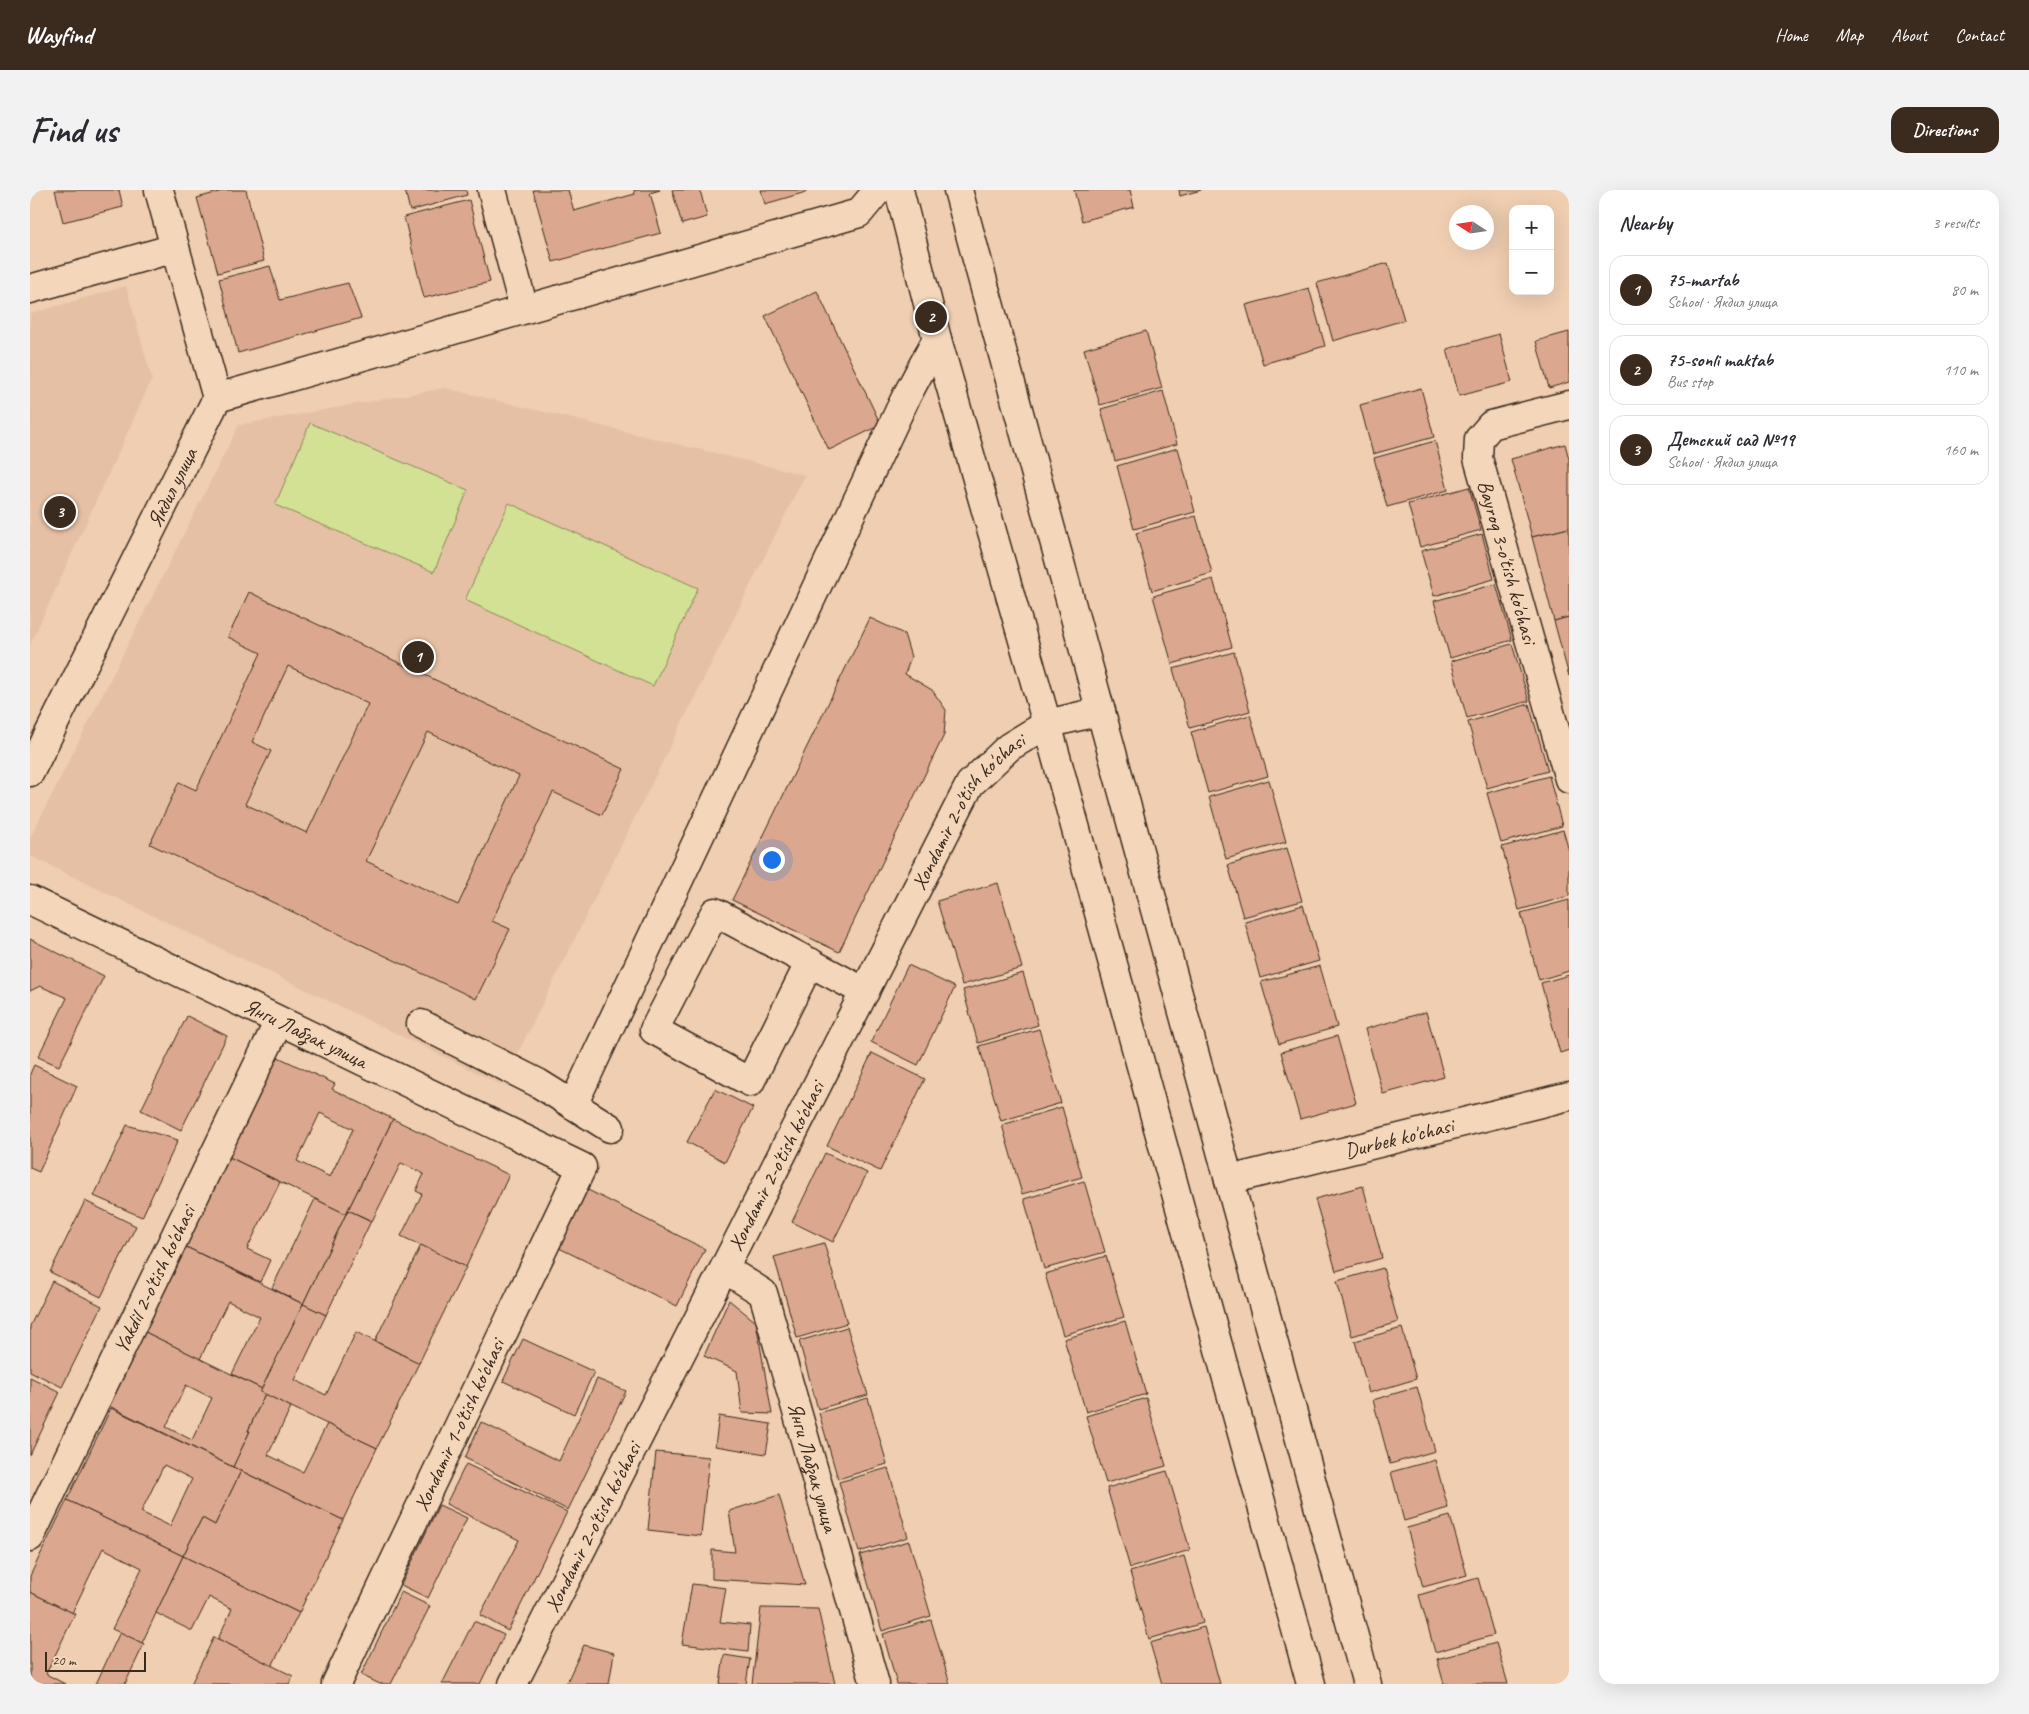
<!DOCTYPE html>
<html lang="en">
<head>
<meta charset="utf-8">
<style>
  :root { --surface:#fff; --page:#f2f2f3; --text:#2b2b33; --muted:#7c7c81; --line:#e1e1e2; --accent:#3b2a1e }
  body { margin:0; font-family:Caveat,sans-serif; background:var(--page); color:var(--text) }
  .controls { position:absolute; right:15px; top:15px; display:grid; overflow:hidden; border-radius:10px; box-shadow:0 5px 20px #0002 }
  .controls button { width:45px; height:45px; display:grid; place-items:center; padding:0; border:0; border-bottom:1px solid var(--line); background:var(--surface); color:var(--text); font:25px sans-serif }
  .compass { position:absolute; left:1419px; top:15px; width:45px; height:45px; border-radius:50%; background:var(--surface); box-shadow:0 5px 20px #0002; rotate:282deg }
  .scale { position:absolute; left:15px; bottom:12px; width:101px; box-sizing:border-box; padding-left:5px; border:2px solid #3b2a1e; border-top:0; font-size:14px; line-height:18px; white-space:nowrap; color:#3b2a1e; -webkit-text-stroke:4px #f4d7ba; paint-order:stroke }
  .you { position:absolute; left:741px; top:669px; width:18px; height:18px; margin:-12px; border:4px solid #fff; border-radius:50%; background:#1a73e8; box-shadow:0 0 0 8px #1a73e833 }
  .badge { display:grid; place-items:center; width:32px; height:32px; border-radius:50%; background:var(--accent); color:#fff; font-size:16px; font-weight:700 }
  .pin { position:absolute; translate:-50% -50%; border:2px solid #fff; box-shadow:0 1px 5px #0006 }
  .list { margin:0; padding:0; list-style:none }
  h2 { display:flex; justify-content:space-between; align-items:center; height:65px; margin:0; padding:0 20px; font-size:21px }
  h2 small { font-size:16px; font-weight:400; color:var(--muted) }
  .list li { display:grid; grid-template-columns:32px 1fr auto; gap:15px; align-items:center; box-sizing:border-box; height:70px; margin:0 10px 10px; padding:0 10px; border:1px solid var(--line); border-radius:15px }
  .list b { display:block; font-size:19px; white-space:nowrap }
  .list p { margin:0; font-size:16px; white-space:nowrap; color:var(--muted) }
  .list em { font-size:16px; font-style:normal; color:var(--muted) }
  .map { position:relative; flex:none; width:1539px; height:1494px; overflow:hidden; border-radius:15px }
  header { display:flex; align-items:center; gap:30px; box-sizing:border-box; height:70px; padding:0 25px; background:var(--accent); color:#fff }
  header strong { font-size:24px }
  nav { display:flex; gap:28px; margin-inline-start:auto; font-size:18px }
  .intro { display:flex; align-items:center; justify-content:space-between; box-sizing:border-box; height:120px; padding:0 30px }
  h1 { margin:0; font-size:35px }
  .button { padding:12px 22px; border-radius:15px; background:var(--accent); color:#fff; font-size:18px; font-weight:700 }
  main { display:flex; gap:30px; padding:0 30px }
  aside { flex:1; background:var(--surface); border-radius:15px; box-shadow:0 5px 20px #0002 }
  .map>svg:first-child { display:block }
  .built { fill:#e6c0a4 }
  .green { fill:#d3e194; stroke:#878659 }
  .building { fill:#dba88f; stroke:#3b2a1e; fill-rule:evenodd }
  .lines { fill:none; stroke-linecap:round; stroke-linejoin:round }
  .minor-casing { stroke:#3b2a1e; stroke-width:31 }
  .major-casing { stroke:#3b2a1e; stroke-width:31 }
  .minor { stroke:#f4d7ba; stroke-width:28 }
  .major { stroke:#f4d7ba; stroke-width:28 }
  .labels { text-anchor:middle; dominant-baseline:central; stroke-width:4; stroke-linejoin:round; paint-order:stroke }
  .street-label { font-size:21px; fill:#3b2a1e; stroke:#f4d7ba }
</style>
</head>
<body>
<header>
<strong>Wayfind</strong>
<nav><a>Home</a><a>Map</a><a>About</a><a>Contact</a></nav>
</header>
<div class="intro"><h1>Find us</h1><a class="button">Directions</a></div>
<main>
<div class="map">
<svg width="1539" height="1494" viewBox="0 0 1539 1494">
  <rect width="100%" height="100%" fill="#efceb1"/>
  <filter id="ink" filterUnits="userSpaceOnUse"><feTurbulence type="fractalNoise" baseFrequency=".02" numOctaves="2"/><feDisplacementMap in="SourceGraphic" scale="10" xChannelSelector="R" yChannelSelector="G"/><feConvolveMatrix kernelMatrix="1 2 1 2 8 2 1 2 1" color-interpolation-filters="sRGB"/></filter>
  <g filter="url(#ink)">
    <g class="built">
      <path d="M96,96l26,93 -122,266v-331z"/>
      <path d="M415,198l360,87 -303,610 -472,-229v-18l209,-413z"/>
    </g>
    <g class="green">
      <path d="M280,233l158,67 -34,82 -159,-67z"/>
      <path d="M479,313l189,85 -45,98 -188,-86z"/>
    </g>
    <g class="building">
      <path d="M25,0h64l4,17 -60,15z"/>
      <path d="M196,0h20l18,71 -46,12 -21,-75z"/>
      <path d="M375,0h61l1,5 -57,16z"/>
      <path d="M503,0h35l6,21 61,-17 -1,-4h26l-10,3 11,40 -108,29z"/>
      <path d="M642,0h28l7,27 -25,7z"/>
      <path d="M731,0h44l1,2 -41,12z"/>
      <path d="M1044,0h56l4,17 -52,14z"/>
      <path d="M1149,0h22l-21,6z"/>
      <path d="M439,10l21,82 -66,16 -20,-81z"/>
      <path d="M1358,73l16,57 -71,21 -16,-58z"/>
      <path d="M240,76l10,34 68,-17 13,35 -123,35 -19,-74z"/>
      <path d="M1279,98l16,58 -62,18 -17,-59z"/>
      <path d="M787,101l64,134 -52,25 -64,-134z"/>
      <path d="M1116,141l16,57 -62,17 -16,-56z"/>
      <path d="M1539,142v50l-20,6 -13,-47z"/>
      <path d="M1469,144l13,48 -53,14 -12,-47z"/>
      <path d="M1391,198l13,49 -61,17 -13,-49z"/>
      <path d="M1133,201l14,53 -62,17 -14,-52z"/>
      <path d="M1405,251l13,49 -61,17 -13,-49z"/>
      <path d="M1535,254l4,15v69l-37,9 -21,-78z"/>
      <path d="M1148,258l17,64 -61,17 -17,-63z"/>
      <path d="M1439,297l12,43 -61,17 -12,-43z"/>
      <path d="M1166,326l16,57 -60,18 -16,-58z"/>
      <path d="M1539,338v89l-15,4 -22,-84z"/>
      <path d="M1452,344l12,45 -60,17 -13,-45z"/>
      <path d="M1183,389l19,68 -60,17 -19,-68z"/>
      <path d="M1466,394l16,56 -62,18 -16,-57z"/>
      <path d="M219,402l375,177 -22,46 -49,-23 -61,129 18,8 -34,70 -326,-155 29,-62 17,8 65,-137 -33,-16zM258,476l80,38 -61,129 -62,-29 26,-53 -19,-9zM398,542l91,44 -61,129 -92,-44z"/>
      <path d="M1539,427v59l-15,-55z"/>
      <path d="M840,428l34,16 7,23 -6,17 27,16 14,20 -2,25 -105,217 -107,-52z"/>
      <path d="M1482,454l17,57 -62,17 -16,-57z"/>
      <path d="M1204,462l16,59 -60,17 -17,-59z"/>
      <path d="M1499,514l19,67 -61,17 -19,-66z"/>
      <path d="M1220,525l18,61 -60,17 -17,-61z"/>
      <path d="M1519,586l13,50 -61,17 -14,-50z"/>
      <path d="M1239,590l17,62 -60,17 -17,-62z"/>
      <path d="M1533,640l6,21v45l-50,14 -17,-63z"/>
      <path d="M1257,658l15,53 -59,16 -15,-52z"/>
      <path d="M968,693l24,85 -60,17 -25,-84z"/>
      <path d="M1539,710v71l-30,9 -18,-67z"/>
      <path d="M1273,715l16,56 -59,17 -15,-56z"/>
      <path d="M0,749l74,37 -45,90 -21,-9 29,-59 -27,-12 -10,5z"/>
      <path d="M878,775l47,22 -37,78 -47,-23z"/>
      <path d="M1290,776l17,61 -58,17 -18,-62z"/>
      <path d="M993,783l15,52 -60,18 -15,-53z"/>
      <path d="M1539,785v75l-9,3 -19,-70z"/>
      <path d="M1396,822l18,65 -61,17 -18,-65z"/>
      <path d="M157,826l40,20 -46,94 -40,-20z"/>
      <path d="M1009,839l22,74 -60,18 -22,-75z"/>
      <path d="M1307,846l19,67 -56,16 -19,-67z"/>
      <path d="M842,863l53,26 -45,92 -53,-25z"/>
      <path d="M246,866l59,28 -3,5 61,30 -47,95 -119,-58zM290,923l33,16 -23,48 -33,-16z"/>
      <path d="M4,875l43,21 -38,86 -9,-4v-94z"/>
      <path d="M685,899l38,19 -28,54 -38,-20z"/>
      <path d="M1032,917l20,70 -60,17 -20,-69z"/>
      <path d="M363,929l116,56 -43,92 -65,-31 21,-42 -6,-3 8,-17 -23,-11 -29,58 -24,-11z"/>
      <path d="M97,935l51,15 -36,77 -48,-21z"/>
      <path d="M795,963l42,20 -34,69 -41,-20z"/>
      <path d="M197,966l53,26 -33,67 23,11 -10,22 -76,-36z"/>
      <path d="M1054,991l21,71 -61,17 -20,-70z"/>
      <path d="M1333,996l19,72 -46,13 -21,-72z"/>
      <path d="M556,999l119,60 -28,57 -120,-59z"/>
      <path d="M285,1009l31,15 -43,90 -31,-16z"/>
      <path d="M55,1011l51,25 -35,71 -51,-25z"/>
      <path d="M318,1020l23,11 -45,94 -23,-11z"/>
      <path d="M794,1053l23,80 -50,15 -23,-81z"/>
      <path d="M391,1055l45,22 -47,96 -44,-22z"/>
      <path d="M154,1056l119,58 -41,85 -30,-15 28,-57 -32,-16 -28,58 -57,-28z"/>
      <path d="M1076,1066l18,61 -61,18 -18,-61z"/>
      <path d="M1353,1078l15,54 -46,14 -15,-55z"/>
      <path d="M22,1091l50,25 -40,81 -32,-16v-45z"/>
      <path d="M699,1110l27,22 16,92 -30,-1 -5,-42 -33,-15z"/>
      <path d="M273,1114l23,11 -31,65 31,15 30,-63 63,31 -42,85 -117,-56z"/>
      <path d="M1095,1131l21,73 -60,18 -22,-73z"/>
      <path d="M817,1137l21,68 -50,14 -19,-68z"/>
      <path d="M1372,1138l14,51 -47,14 -14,-52z"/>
      <path d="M113,1141l119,58 -2,3 5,2 -17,37h2l-17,36 -126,-62zM156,1195l26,13 -20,42 -26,-13z"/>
      <path d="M493,1149l71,33 -20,42 -71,-33z"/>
      <path d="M0,1187l30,15 -30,63z"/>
      <path d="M567,1189l29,12 -58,119 -103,-52 16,-36 78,39z"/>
      <path d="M1387,1197l18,64 -45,13 -17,-64z"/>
      <path d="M235,1204l26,13 -23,48 35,17 24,-48 50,24 -34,72 -110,-53 17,-36h-2z"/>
      <path d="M838,1208l19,66 -49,15 -19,-66z"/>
      <path d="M1116,1208l20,68 -60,17 -20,-67z"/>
      <path d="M81,1218l130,63 -26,54 -13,-7 -19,38 -116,-56zM134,1275l28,14 -22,47 -29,-14z"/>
      <path d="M689,1226l52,8 -5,30 -51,-8z"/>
      <path d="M626,1262l53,5 -8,79 -53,-6z"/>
      <path d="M1405,1270l13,48 -44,13 -13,-49z"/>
      <path d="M436,1274l101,48 -59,119 -28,-16 39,-75 -73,-36z"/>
      <path d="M858,1278l20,69 -49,15 -20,-70z"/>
      <path d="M211,1281l102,49 -44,93 -116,-57 19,-38 13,7z"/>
      <path d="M1137,1281l23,79 -60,18 -23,-80z"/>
      <path d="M749,1305l26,90 -93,-6v-29l23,2 -6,-41z"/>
      <path d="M37,1310l116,56 -41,87 -30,-14 30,-61 -39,-20 -31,65 -42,-21v-16z"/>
      <path d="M409,1315l28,13 -39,80 -27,-13z"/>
      <path d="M1420,1326l17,59 -44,12 -16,-59z"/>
      <path d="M879,1351l22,75 -49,15 -22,-76z"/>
      <path d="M153,1366l116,57 -27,53 -54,-27 14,-30 -23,-12 -17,34 -36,-18z"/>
      <path d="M1154,1366l19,67 -54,16 -19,-67z"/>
      <path d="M1448,1388l16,57 -59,17 -16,-57z"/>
      <path d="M662,1394l34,4 -6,34 30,3 -2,27 -66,-8z"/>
      <path d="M0,1402l45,22 -29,60 19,10h-35z"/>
      <path d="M371,1402l29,14 -39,78h-11l-19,-9z"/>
      <path d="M731,1418l57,1 17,75h-83z"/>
      <path d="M901,1430l19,64h-53l-14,-50z"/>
      <path d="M444,1431l30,14 -24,49h-38z"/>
      <path d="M1174,1437l16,57h-58l-12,-41z"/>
      <path d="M90,1442l24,12 -19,40h-29z"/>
      <path d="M184,1447l79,39 -4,8h-98z"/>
      <path d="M1466,1453l12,41h-64l-7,-25z"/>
      <path d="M554,1455l30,8 -5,31h-43z"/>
      <path d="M694,1465l26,4 -4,25h-26z"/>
    </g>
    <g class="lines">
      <g class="minor-casing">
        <g id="minor">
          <path d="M462,0l32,119"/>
          <path d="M0,99l145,-41"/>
          <path d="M187,208l642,-185 19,-23"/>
          <path id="s1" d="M1539,215l-78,20 -12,14 -1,19 91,321"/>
          <path id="s2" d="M0,582l187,-374 -58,-208"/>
          <path id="s3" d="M0,710l552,267 -246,517"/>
          <path d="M780,772l-60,120 -96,-52 61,-118 150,80"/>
          <path d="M391,834l117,59 72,45"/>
          <path d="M543,915l332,-706 32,-60"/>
          <path id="s4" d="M1199,990l340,-84"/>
          <path id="s5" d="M695,1079l38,24 112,391"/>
          <path id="s6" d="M0,1347l249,-516"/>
          <path id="s7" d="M483,1494l457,-900 39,-37 38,-23 54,-13"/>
        </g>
      </g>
      <g class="major-casing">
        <g id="major">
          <path d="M869,0l38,149 110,385 264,960"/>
          <path d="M928,0l409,1494"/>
        </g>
      </g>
      <use href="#minor" class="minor"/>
      <use href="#major" class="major"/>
    </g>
  </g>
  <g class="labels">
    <g class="street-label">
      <text stroke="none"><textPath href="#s2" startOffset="318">Якдил улица</textPath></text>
      <text stroke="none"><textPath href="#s1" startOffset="226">Bayroq 3-o'tish ko'chasi</textPath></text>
      <text stroke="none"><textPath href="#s7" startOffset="986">Xondamir 2-o'tish ko'chasi</textPath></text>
      <text stroke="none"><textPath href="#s3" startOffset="306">Янги Лабзак улица</textPath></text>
      <text stroke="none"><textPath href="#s4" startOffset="175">Durbek ko'chasi</textPath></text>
      <text stroke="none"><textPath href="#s7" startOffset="581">Xondamir 2-o'tish ko'chasi</textPath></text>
      <text stroke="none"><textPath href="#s6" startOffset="286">Yakdil 2-o'tish ko'chasi</textPath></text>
      <text transform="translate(429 1235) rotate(-65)">Xondamir 1-o'tish ko'chasi</text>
      <text stroke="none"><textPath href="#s5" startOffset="226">Янги Лабзак улица</textPath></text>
      <text stroke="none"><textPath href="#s7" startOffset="176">Xondamir 2-o'tish ko'chasi</textPath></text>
    </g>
  </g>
</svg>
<div class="controls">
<button>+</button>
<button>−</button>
</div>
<svg class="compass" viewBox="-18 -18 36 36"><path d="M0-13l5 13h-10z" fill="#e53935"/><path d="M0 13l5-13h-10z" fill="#7c7c81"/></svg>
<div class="scale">20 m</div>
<div class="you"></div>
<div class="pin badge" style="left:388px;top:467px">1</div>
<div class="pin badge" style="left:901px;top:127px">2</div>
<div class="pin badge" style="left:30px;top:322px">3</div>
</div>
<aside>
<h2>Nearby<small>3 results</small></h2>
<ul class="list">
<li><span class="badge">1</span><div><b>75-martab</b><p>School · Якдил улица</p></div><em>80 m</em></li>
<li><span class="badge">2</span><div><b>75-sonli maktab</b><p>Bus stop</p></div><em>110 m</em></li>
<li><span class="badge">3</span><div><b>Детский сад №19</b><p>School · Якдил улица</p></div><em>160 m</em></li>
</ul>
</aside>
</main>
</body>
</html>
